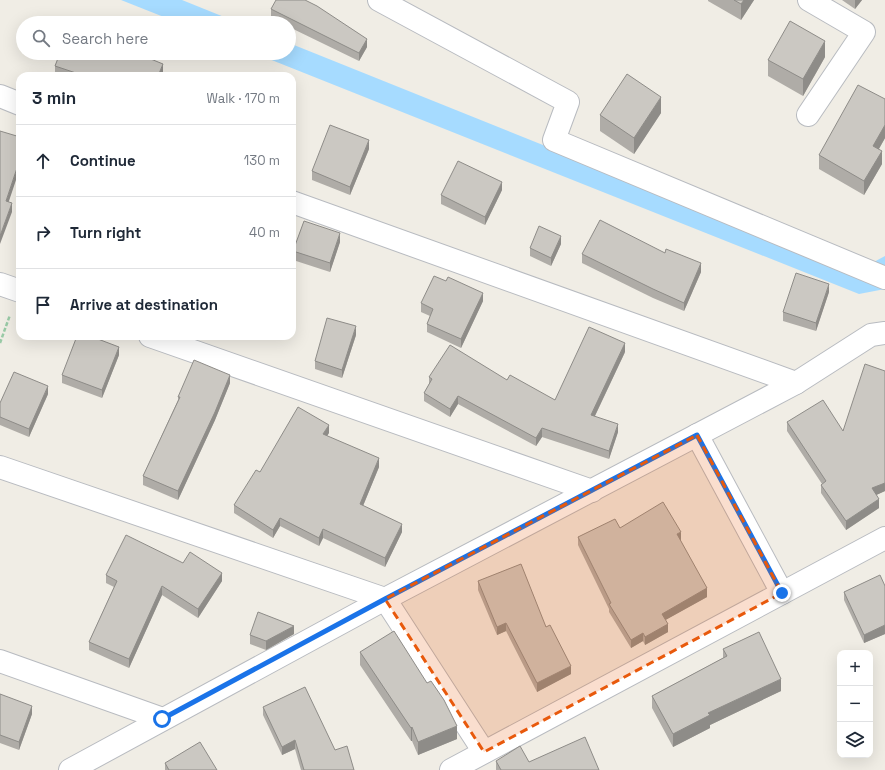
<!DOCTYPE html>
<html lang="en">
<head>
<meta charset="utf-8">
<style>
  :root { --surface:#fff; --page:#f2f2f3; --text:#1f2937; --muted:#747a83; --line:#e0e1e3 }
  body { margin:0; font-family:"Space Grotesk",sans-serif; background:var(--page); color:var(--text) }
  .controls { position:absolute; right:12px; bottom:12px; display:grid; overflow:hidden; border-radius:8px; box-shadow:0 4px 16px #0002 }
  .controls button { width:36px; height:36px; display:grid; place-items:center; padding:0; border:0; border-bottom:1px solid var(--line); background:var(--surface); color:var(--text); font:20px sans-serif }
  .stop { position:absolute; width:12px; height:12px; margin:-9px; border:3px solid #1a73e8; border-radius:50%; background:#fff }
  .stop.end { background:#1a73e8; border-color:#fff; box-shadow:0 1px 4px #0008 }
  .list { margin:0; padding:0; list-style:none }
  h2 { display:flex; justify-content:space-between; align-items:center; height:52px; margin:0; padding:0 16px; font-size:17px }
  h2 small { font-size:13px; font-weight:400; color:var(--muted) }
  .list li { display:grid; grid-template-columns:26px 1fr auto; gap:12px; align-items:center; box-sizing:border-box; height:72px; padding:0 16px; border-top:1px solid var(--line) }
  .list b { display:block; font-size:15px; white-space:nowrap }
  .list em { font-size:13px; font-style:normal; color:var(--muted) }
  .icon { flex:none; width:22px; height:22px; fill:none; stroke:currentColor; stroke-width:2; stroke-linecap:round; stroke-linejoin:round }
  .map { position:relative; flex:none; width:885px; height:770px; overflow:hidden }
  .search { position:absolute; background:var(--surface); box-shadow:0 4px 16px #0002; left:16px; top:16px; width:280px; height:44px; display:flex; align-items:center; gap:10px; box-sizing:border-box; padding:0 14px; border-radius:22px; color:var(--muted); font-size:15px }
  .panel { position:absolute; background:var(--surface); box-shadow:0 4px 16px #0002; left:16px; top:72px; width:280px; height:268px; border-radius:12px }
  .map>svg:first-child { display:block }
  .water { fill:#a6dbff }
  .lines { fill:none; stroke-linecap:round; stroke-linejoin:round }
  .minor-casing { stroke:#b8bbc0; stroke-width:24 }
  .path { stroke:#99caa6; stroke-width:2.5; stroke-dasharray:4 2; stroke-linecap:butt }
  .minor { stroke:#fff; stroke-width:22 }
  .wall { fill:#afaca7 }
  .shaded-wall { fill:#8e8c88 }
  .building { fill:#cbc8c2; stroke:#8e8c88 }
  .route { stroke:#1a73e8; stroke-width:5 }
  .marked { fill:#e8590c; fill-opacity:0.2; stroke:#e8590c; stroke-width:3; stroke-dasharray:8 5; stroke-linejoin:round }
</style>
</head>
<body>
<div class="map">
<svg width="885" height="770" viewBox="0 0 885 770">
  <rect width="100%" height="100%" fill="#f0ede5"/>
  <g class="water">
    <path d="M121,0h61l57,23h-60z"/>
    <path d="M289,43l568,228 28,-15v33l-26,5 -605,-241h35z"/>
  </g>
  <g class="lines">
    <g class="minor-casing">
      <g id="minor">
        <path d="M379,0l189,102 -14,38 331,138"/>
        <path d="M0,96l20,8"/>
        <path d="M808,115l56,-83 -55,-32"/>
        <path d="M292,202l504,181"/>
        <path d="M0,284l20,7"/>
        <path d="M150,336l442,155"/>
        <path d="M697,435l85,158"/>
        <path d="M0,467l385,132 99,153"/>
        <path d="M0,661l163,58"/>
        <path d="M70,770l315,-171 411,-216 75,-48 14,-2"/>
        <path d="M451,770l434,-232"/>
      </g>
    </g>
    <path class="path" d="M0,343l10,-28"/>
    <use href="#minor" class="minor"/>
  </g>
  <g class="wall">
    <path d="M708,0h46l-13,20 -33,-19z"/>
    <path d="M842,0h20l-7,9z"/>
    <path d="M271,9l96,38 -8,14 -70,-34v-4h-7l-11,-5z"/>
    <path d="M825,57l-22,39 -35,-20v-16z"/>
    <path d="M55,66l108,7 -1,3h-101l-6,-2z"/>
    <path d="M885,99v39l-6,11 3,15 -18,31 -45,-26v-14z"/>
    <path d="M661,113l-27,41 -34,-23v-16z"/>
    <path d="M369,149l-19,46 -38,-15v-9z"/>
    <path d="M502,190l-17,35 -44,-21v-9z"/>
    <path d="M340,242l-10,30 -37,-12v-9z"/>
    <path d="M561,244l-10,22 -21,-10v-8z"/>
    <path d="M582,254l119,18 -17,39 -31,-13 -71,-35z"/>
    <path d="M829,292l-13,39 -33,-10v-9z"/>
    <path d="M483,301l-22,47 -34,-16v-8l3,-8 -9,-4v-9z"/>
    <path d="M356,335l-14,43 -27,-9v-8z"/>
    <path d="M625,352l-30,64 23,16 -9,27 -67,-22 -6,9 -78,-42 -8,13 -26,-16v-8l5,-9v-7l78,3 48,20z"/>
    <path d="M119,355l-17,43 -40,-15v-8z"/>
    <path d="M885,371v120l-9,4 3,13 -33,22 -25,-37v-8l1,-1 -35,-53v-9l56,9z"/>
    <path d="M230,383l-15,37 -37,80 -35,-15v-9l35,-76v-3z"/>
    <path d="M48,394l-19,43 -29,-12v-22z"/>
    <path d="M329,433l-2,3 52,31 -16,39 39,26 -17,35 -62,-29 -4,8 -39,-20 -7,12 -39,-25v-8l26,-33z"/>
    <path d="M620,528l61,12h-1l27,57 -42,23 3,12 -23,13 -2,-4 -12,7 -22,-36v-3l-31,-64v-8z"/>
    <path d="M183,563l39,18 -24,37 -36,-23 -33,73 -40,-18v-8l25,-55 -8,-4v-8z"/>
    <path d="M478,581l68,46 25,47 -34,18 -31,-61 -9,4 -19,-45z"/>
    <path d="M885,586v48l-21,9 -20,-43v-8z"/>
    <path d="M294,634l-28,16 -16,-6v-9z"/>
    <path d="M723,649l58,42 -71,34v3l-37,19 -21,-39v-12l71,-38z"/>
    <path d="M360,652l97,87 -39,16 -6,-14h-1l-51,-76z"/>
    <path d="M0,694l32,20 -13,36 -19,-7z"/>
    <path d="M263,707l72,43 19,20h-53l-6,-21 -13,6 -19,-40z"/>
    <path d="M496,761l33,1 70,8h-103z"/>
    <path d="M165,763l52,7h-52z"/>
  </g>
  <g class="shaded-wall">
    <path d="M744,0h10l-13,20v-16z"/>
    <path d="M855,0h7l-7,9z"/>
    <path d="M367,39v8l-8,14v-8z"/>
    <path d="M825,41v16l-22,39v-17z"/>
    <path d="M163,64v9l-1,3h-4z"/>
    <path d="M661,97v16l-27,41v-16z"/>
    <path d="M885,125v13l-12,21v-13z"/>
    <path d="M369,140v9l-19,46v-8z"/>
    <path d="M882,151v13l-18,31v-14z"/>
    <path d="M20,159v9l-14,42v-9z"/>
    <path d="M502,182v8l-17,35v-8z"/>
    <path d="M12,203v9l-12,32v-8z"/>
    <path d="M340,233v9l-10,30v-9z"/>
    <path d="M561,236v8l-10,22v-8z"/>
    <path d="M701,263v9l-17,39v-8z"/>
    <path d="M829,284v8l-13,39v-8z"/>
    <path d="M483,293v8l-22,47v-9z"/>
    <path d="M356,326v9l-14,43v-8z"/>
    <path d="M625,343v9l-34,72v-9z"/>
    <path d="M119,347v8l-17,43v-8z"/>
    <path d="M230,375v8l-15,37 -37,80v-9z"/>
    <path d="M48,386v8l-19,43v-8z"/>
    <path d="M458,396v8l-8,13v-8z"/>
    <path d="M618,424v8l-9,27v-8z"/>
    <path d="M329,425v8l-6,9v-8z"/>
    <path d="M542,428v9l-6,9v-8z"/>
    <path d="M379,458v9l-19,46v-9z"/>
    <path d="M885,483v8l-13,6v-9z"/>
    <path d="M879,499v9l-33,22v-9z"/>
    <path d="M280,518v8l-7,12v-8z"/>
    <path d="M402,524v8l-17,35v-9z"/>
    <path d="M323,529v9l-4,8v-8z"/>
    <path d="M681,532v8l-4,2v-8z"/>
    <path d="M222,573v8l-24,37v-9z"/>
    <path d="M162,586v9l-33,73v-9z"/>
    <path d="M707,588v9l-45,25v-8z"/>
    <path d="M506,623v8l-9,4v-8z"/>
    <path d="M668,624v8l-23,13v-8z"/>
    <path d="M885,625v9l-21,9v-8z"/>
    <path d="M294,626v8l-28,16v-9z"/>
    <path d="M643,633v8l-12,7v-8z"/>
    <path d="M571,666v8l-34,18v-9z"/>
    <path d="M781,679v12l-71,34v3l-37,19v-13l35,-21z"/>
    <path d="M32,706v8l-13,36v-8z"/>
    <path d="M457,726v13l-39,16v-13z"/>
    <path d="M412,727v14h-1v-13z"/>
    <path d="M295,740v9l-13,6v-8z"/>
  </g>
  <g class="building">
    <path d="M276,0h29l12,6 50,33 -8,14 -88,-44z"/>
    <path d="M734,0h10l-3,4z"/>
    <path d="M790,21l35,20 -22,38 -35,-19z"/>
    <path d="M60,53h76l27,11 -5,12h-73l-30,-10z"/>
    <path d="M627,74l34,23 -27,41 -34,-23z"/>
    <path d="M858,85l27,14v26l-12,21 9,5 -18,30 -45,-26z"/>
    <path d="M330,125l39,15 -19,47 -38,-16z"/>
    <path d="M0,131l20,6v22l-14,42 6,2 -12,33z"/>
    <path d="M458,161l44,21 -17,35 -44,-22z"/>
    <path d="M600,220l65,33 1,-4 35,14 -17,40 -31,-14 -71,-35z"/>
    <path d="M304,221l36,12 -10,30 -37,-12z"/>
    <path d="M539,226l22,10 -10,22 -21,-10z"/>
    <path d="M796,273l33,11 -13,39 -33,-11z"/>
    <path d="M434,276l12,5 2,-4 35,16 -22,46 -34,-15 6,-15 -12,-6z"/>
    <path d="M327,318l29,8 -14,44 -27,-9z"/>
    <path d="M589,327l36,16 -34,72 27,9 -9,27 -67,-23 -6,10 -78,-42 -8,13 -26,-16 8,-14 -3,-2 21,-32 57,35 3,-5 45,25z"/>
    <path d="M77,336h13l29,11 -17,43 -40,-15z"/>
    <path d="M194,360l36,15 -15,37 -37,79 -35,-15 37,-79h-2z"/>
    <path d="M865,364l20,7v112l-13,5 7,11 -33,22 -25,-36 5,-4 -39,-59 36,-22 20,31z"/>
    <path d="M14,372l34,14 -19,43 -29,-12v-14z"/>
    <path d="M298,407l31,18 -6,9 56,24 -19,46 42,20 -17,34 -62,-29 -4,9 -39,-20 -7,12 -39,-25 22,-35 4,2z"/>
    <path d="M663,502l18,30 -4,2 30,54 -45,26 6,10 -23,13 -2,-4 -12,7 -22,-36 2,-1 -33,-66 37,-18 5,9z"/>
    <path d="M126,535l57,28 7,-11 32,21 -24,36 -36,-23 -33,73 -40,-17 28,-61 -11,-6z"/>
    <path d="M521,564l25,63 4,-2 21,41 -34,17 -31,-60 -9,4 -19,-46z"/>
    <path d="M880,575l5,11v39l-21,10 -20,-43z"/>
    <path d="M258,612l36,14 -28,15 -16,-6z"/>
    <path d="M394,631l33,52 4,-2 13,19 13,26 -39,16 -6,-15 -1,1 -51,-76z"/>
    <path d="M759,632l22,47 -73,34 2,2 -37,19 -21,-38 75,-40 -4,-7z"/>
    <path d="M305,687l30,63 12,-4 7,24h-50l-9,-30 -13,7 -19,-40z"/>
    <path d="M0,694l32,12 -13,36 -19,-7z"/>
    <path d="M585,737l14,33h-98l-5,-9 24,-15 9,16z"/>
    <path d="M200,742l17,28h-48l-4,-7z"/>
  </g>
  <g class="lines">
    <path class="route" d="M162,719l223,-120 312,-164 85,158"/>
  </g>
  <path class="marked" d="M697,435l85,158 -298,159 -99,-153z"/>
</svg>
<div class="controls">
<button>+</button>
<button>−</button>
<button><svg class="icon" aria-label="layers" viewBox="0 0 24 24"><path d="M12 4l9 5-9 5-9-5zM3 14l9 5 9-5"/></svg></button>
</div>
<div class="stop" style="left:162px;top:719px"></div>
<div class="stop end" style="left:782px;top:593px"></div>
<div class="search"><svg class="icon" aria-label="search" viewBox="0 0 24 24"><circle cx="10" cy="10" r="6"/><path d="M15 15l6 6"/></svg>Search here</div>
<section class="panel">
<h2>3 min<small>Walk · 170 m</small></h2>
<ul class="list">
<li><svg class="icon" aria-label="ahead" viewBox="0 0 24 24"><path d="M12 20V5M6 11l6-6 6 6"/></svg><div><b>Continue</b></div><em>130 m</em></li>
<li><svg class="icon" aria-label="right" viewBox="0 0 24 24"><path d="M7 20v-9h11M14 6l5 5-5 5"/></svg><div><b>Turn right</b></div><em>40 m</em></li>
<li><svg class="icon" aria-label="arrive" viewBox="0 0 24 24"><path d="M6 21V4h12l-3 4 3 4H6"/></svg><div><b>Arrive at destination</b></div></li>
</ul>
</section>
</div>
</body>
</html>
